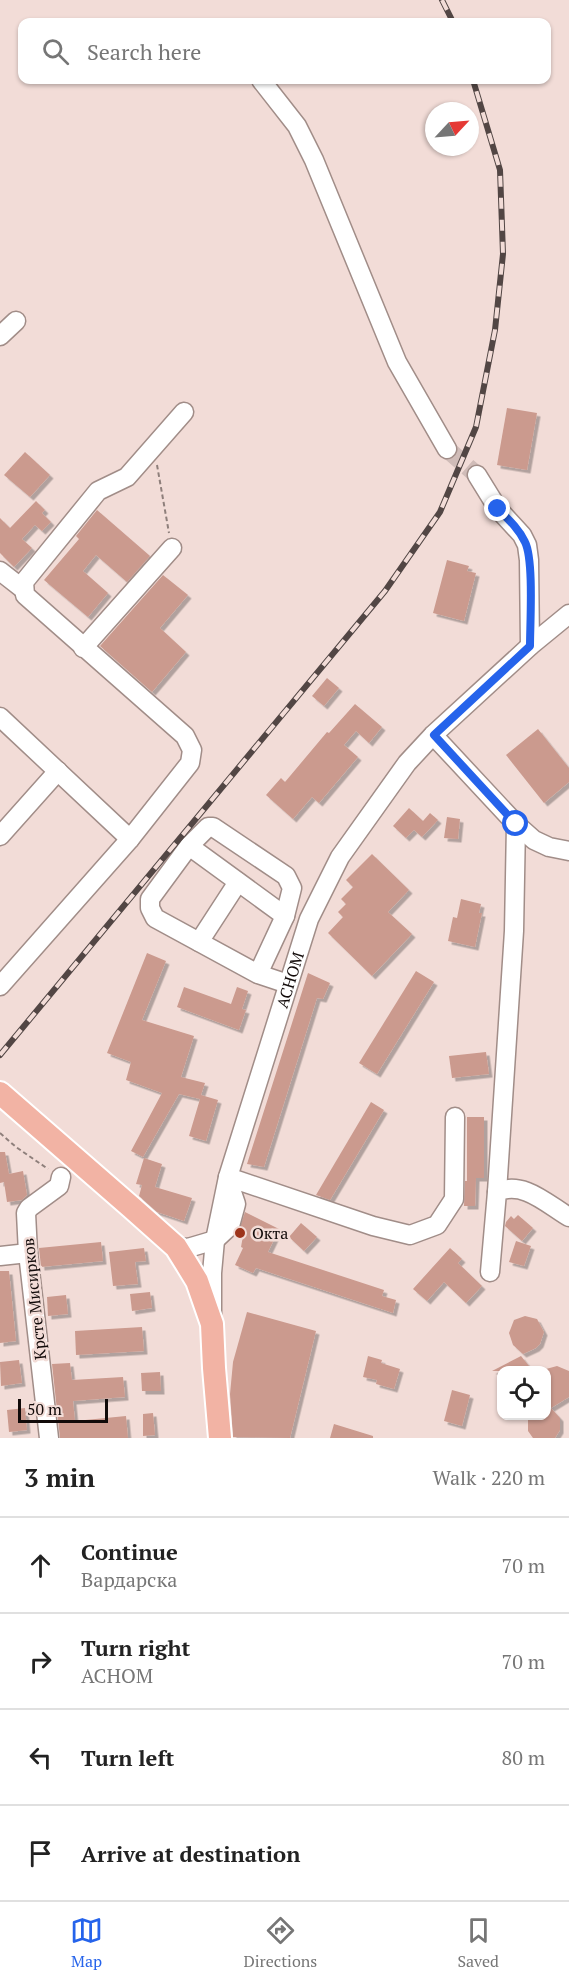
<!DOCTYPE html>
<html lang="en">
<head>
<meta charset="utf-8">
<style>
  :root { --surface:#fff; --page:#f6f6f6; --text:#222; --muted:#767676; --line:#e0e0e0; --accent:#2563eb }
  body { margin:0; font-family:"PT Serif",serif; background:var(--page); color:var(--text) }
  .controls { position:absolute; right:18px; bottom:18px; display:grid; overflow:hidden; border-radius:12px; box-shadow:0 2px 4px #0004 }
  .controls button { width:54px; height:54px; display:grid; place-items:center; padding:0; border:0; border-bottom:2px solid var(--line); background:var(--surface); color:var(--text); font:30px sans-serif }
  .compass { position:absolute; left:425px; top:102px; width:54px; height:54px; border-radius:50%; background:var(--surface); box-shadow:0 2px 4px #0004; rotate:64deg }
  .scale { position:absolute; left:18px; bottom:15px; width:90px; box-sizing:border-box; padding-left:6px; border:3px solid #110a09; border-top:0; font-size:16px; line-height:21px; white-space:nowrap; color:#110a09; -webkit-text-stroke:4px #f2dcd7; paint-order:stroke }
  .stop { position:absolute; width:18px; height:18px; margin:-14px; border:4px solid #2563eb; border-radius:50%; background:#fff }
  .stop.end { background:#2563eb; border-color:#fff; box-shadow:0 2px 6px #0008 }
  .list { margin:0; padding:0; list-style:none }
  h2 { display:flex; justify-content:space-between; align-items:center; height:78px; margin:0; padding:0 24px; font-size:26px }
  h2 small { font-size:20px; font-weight:400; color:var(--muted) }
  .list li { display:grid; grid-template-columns:39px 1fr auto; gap:18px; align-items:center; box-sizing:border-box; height:96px; padding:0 24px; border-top:2px solid var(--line) }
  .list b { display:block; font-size:22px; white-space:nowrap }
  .list p { margin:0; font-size:20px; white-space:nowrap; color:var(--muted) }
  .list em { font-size:20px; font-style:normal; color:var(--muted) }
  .icon { flex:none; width:33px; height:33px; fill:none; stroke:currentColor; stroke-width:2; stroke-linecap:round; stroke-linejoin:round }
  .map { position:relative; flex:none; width:569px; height:1438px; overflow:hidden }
  .search { position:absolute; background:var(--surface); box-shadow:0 2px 4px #0004; left:18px; right:18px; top:18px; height:66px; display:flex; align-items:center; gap:15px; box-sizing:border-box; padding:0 21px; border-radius:12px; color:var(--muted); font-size:22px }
  .sheet { height:462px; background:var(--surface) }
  nav { display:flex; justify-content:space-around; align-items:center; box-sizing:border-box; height:84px; border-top:2px solid var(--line); background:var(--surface); font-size:16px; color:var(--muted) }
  nav a { display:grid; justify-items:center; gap:3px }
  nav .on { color:var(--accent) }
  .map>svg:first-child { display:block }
  .building { fill:#cb9a8e; filter:url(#shadow) }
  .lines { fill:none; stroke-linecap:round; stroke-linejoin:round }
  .minor-tunnel { stroke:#d0bcb8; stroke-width:18; stroke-dasharray:18 9; stroke-linecap:butt }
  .minor-casing { stroke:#a18d88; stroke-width:21 }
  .major-casing { stroke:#fff; stroke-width:26 }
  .path { stroke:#8e7f7b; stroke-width:2; stroke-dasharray:4.5 3; stroke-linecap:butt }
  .minor { stroke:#fff; stroke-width:18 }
  .major { stroke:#f2b3a4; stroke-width:22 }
  .rail-casing { stroke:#524644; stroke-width:6 }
  .rail { stroke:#f2dcd7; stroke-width:4; stroke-dasharray:11; stroke-linecap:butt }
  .route { stroke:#2563eb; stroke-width:8 }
  .poi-dot { fill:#9d341b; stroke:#f2dcd7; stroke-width:2 }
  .labels { text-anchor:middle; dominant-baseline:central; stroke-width:5; stroke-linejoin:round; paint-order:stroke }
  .street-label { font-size:16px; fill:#110a09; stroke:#f2dcd7 }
  .poi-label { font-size:16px; fill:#110a09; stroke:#f2dcd7; text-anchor:start }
</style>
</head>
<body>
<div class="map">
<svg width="569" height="1438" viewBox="0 0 569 1438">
  <defs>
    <filter id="shadow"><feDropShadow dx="3.5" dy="3.5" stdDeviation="0" flood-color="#0004"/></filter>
  </defs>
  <rect width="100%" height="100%" fill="#f2dcd7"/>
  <g class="building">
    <path d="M507,408l30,5 -10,57 -30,-5z"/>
    <path d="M25,452l25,23 -20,22 -26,-22z"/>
    <path d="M36,501l9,9 -3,3 9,9 -9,9 -7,-6 -13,14 10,9 -18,19 -14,-14v-35l10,10z"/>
    <path d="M97,510l53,46 -23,26 -31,-27 -13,16 25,22 -20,24 -44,-37 35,-41 -3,-3z"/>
    <path d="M447,560l22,6 -2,5 9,2 -12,48 -31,-8z"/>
    <path d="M163,575l25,20 -28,33 26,24 -34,40 -52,-46z"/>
    <path d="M327,678l12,10 -15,18 -12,-10z"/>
    <path d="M355,704l27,23 -13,16 -13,-12 -12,14 14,12 -39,46 -7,-6 -19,22 -27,-24 15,-17 4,4 42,-50 2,1z"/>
    <path d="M538,729l31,39v14l-25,21 -38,-48z"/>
    <path d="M409,808l14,13 7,-8 8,7 -16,17 -8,-7 -8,8 -13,-12z"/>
    <path d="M447,817l13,2 -2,20 -14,-1z"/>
    <path d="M372,854l37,36 -21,22 24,22 -40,42 -44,-43 15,-16 -5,-5 8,-8 -5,-5 12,-12 -7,-7z"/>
    <path d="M461,899l20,5 -2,9h3l-7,34 -27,-6 5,-24 4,1z"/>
    <path d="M147,953l19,8 -24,59 52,16 -13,41 24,6 -4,12 17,5 -12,41 -17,-5 11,-37 -21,-5 -36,63 -12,-6 31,-58 -36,-13 5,-18 -24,-9z"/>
    <path d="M416,971l18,11 -57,92 -18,-11z"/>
    <path d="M308,973l22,10 -7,16 -6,-1 -53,169 -17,-3z"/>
    <path d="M184,987l47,17 6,-17 11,4 -6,18 4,1 -7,20 -62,-23z"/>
    <path d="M486,1052l3,22 -37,4 -3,-22z"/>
    <path d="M371,1102l13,8 -54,90 -14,-5z"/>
    <path d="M467,1117h17v61h-8l-1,28h-11l1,-25h2z"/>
    <path d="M0,1152h5l4,22 14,-3 4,24 -5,5 -15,2 -3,-20 -4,1z"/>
    <path d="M144,1158l18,6 -7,23 37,11 -8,23 -27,-9 -18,-16 3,-11 -6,-1z"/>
    <path d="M245,1212l34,17 -11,23 116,38 -2,6 14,4 -3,13 -137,-45 -3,5 -18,-8 8,-17 -2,-1 2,-11 -5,-3z"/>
    <path d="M518,1215l15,13 -11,13 -17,-15 1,-4 5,-6 3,3z"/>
    <path d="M301,1223l16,14 -13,14 -15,-14z"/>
    <path d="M516,1241l15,5 -7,20 -15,-4z"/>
    <path d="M101,1242l2,19 -62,6 -2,-19z"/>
    <path d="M144,1248l2,13 -11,1 3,22 -25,2 -4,-34z"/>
    <path d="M450,1248l12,11 -4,4 24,23 -16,17 -22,-21 -17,19 -14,-12z"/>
    <path d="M0,1271h9l7,70 -16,2z"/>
    <path d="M150,1292l2,16 -20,3 -2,-17z"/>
    <path d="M66,1295l2,19 -20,2 -1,-19z"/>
    <path d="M247,1312l69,19 -26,107 -57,-1 -3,-43 3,-32z"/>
    <path d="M525,1316l12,3 7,13 -4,12 -4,4 -13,6 -10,-9 -4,-12 5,-13z"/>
    <path d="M142,1327l2,24 -68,4 -1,-24z"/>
    <path d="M368,1356l14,4 -1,3 19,6 -6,20 -18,-5 1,-4 -14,-3z"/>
    <path d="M521,1356l12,15h-41z"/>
    <path d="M19,1360l3,23 -21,3 -1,-24z"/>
    <path d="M70,1363l2,17 51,-3 2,20 -52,4 2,20 51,-5 2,22h-68l-8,-74z"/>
    <path d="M557,1366l12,5v26l-18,11 9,10v12l-5,8h-22l-5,-7v-12l2,-3h16v-47z"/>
    <path d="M160,1372l1,19h-19l-1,-18z"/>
    <path d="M452,1390l18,5 -8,31 -18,-5z"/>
    <path d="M25,1408l2,22 -18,2 -2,-22z"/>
    <path d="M153,1413l2,22 -12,1v-22z"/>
    <path d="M334,1424l39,12v2h-43z"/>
  </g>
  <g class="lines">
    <path class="minor-tunnel" d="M447,449l30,26"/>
    <g class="minor-casing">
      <g id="minor">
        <path d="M261,80l36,46 17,34 83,202 50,87"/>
        <path d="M0,336l16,-15"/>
        <path d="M477,475l21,34 24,26 5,10 2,15 1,86"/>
        <path d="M0,571l23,18"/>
        <path d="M83,648l89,-100"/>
        <path d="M0,717l130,122"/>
        <path d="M433,735l83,89 18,16 15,7 20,4"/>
        <path d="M0,836l58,-65"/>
        <path d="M189,846l96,70"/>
        <path d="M199,942l39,-60"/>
        <path d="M258,974l27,-58 7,-28 -6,-12 -73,-49h-5l-19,19 -39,53v9l5,10 103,56 30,10"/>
        <path d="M0,986l130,-147 60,-76 2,-13 -7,-14 -160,-141 -1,-13 74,-91 29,-14 57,-65"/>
        <path d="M228,1177l145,49 37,9 27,-10 17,-26 1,-82"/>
        <path d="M497,1192l17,-261 2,-107"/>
        <path d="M176,1247l12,1 27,-8 15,-14 6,-22 -8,-24"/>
        <path d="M0,1256l28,-3"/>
        <path d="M490,1272l7,-80c26,-12 50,12 72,25"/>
        <path id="s1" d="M212,1314v-41l3,-33 13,-63 81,-258 31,-62 67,-94 26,-28 97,-89 39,-32"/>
        <path d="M49,1438l-21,-185 -2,-40 3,-5 30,-22 2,-9"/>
      </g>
    </g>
    <g class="major-casing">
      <path id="major" d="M0,1093l131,114 45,40 10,16 11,18 15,43 2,44 6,70"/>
    </g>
    <g class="path">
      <path d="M157,465l12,68"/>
      <path d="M0,1133l16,14 32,22"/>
    </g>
    <use href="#minor" class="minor"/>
    <use href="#major" class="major"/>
    <g class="rail-casing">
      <g id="rail">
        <path d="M442,0l11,22"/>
        <path d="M0,1055l385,-464 55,-79 36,-85 19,-97 8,-76 -3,-84 -27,-90"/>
      </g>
    </g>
    <use href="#rail" class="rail"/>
  </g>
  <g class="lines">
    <path class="route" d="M498,509c10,10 21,20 27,33 9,18 5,82 5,104l-96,89 82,89"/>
  </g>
  <circle class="poi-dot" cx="240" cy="1233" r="6"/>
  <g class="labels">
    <g class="street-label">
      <text stroke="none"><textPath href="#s1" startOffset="345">АСНОМ</textPath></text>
      <text transform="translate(34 1299) rotate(-96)">Крсте Мисирков</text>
    </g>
    <g class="poi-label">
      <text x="252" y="1233">Окта</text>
    </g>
  </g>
</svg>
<div class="controls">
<button><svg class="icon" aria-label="locate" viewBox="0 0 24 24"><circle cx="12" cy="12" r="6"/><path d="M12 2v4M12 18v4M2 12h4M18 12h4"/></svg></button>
</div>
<svg class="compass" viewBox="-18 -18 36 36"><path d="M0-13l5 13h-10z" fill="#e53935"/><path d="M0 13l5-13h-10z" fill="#767676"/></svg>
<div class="scale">50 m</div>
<div class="stop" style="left:516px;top:824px"></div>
<div class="stop end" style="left:498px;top:509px"></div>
<div class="search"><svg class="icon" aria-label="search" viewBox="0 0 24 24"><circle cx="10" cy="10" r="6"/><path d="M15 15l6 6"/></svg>Search here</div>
</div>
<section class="sheet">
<h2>3 min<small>Walk · 220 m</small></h2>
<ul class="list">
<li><svg class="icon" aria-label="ahead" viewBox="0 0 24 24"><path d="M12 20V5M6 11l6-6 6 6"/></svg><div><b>Continue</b><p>Вардарска</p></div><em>70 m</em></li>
<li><svg class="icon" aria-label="right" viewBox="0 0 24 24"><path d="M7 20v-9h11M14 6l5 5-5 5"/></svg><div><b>Turn right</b><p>АСНОМ</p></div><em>70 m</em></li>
<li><svg class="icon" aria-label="left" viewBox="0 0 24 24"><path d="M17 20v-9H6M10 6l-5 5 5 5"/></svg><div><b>Turn left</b></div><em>80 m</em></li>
<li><svg class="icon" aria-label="arrive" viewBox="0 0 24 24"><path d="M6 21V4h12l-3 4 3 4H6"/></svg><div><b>Arrive at destination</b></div></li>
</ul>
</section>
<nav>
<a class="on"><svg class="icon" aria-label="map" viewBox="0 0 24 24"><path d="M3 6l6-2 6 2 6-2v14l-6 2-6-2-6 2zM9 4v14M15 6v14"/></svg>Map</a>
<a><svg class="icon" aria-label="directions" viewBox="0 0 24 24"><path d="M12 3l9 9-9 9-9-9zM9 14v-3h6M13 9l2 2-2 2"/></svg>Directions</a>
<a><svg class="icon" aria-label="saved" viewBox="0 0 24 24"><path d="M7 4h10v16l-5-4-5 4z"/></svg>Saved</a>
</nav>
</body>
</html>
